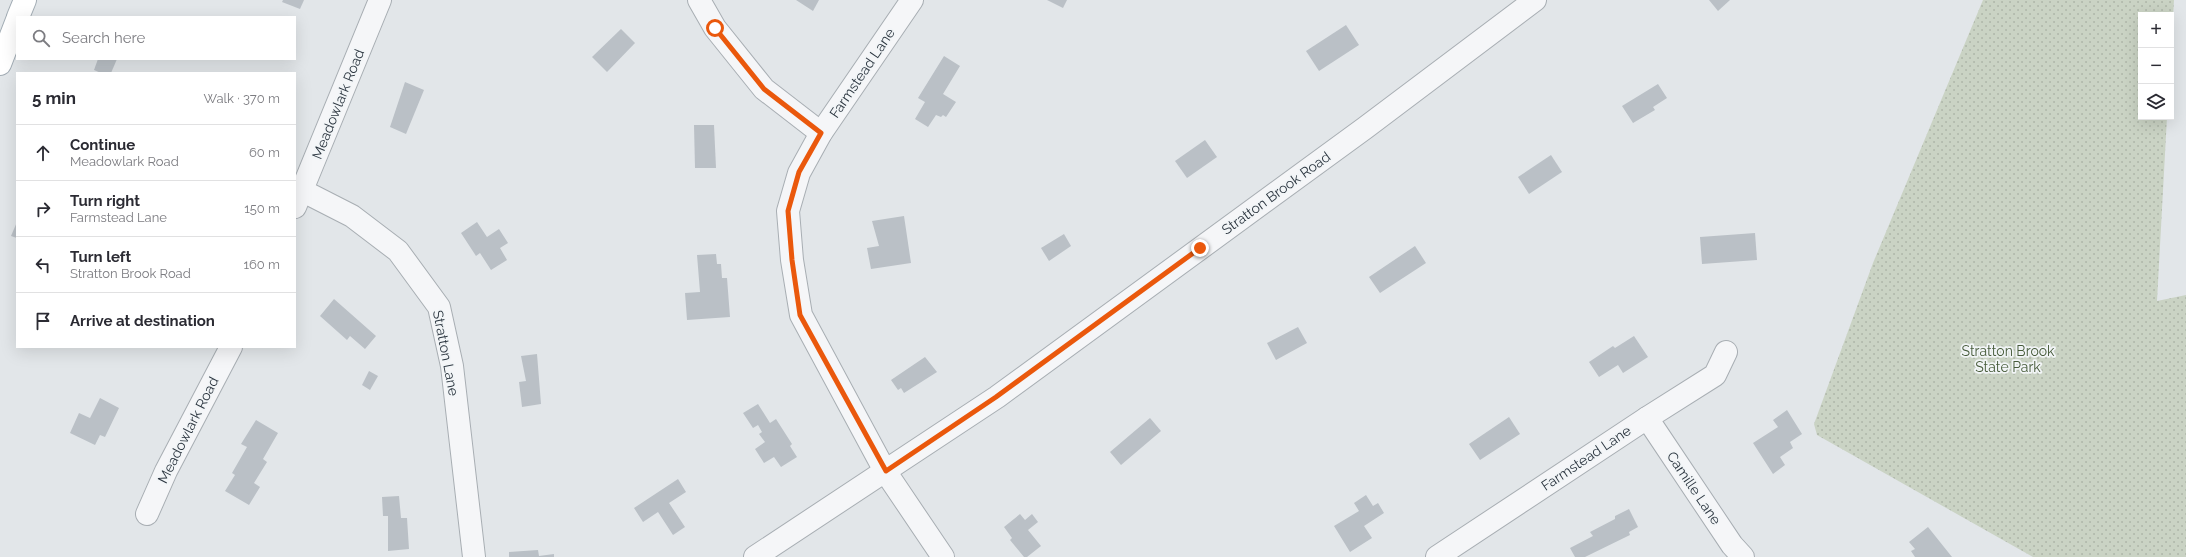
<!DOCTYPE html>
<html lang="en">
<head>
<meta charset="utf-8">
<style>
  :root { --surface:#fff; --page:#f2f2f3; --text:#2b2b33; --muted:#7c7c81; --line:#e1e1e2 }
  body { margin:0; font-family:Raleway,sans-serif; background:var(--page); color:var(--text) }
  .controls { position:absolute; right:12px; top:12px; display:grid; overflow:hidden; border-radius:0px; box-shadow:0 4px 16px #0002 }
  .controls button { width:36px; height:36px; display:grid; place-items:center; padding:0; border:0; border-bottom:1px solid var(--line); background:var(--surface); color:var(--text); font:20px sans-serif }
  .stop { position:absolute; width:12px; height:12px; margin:-9px; border:3px solid #ea580c; border-radius:50%; background:#fff }
  .stop.end { background:#ea580c; border-color:#fff; box-shadow:0 1px 4px #0008 }
  .list { margin:0; padding:0; list-style:none }
  h2 { display:flex; justify-content:space-between; align-items:center; height:52px; margin:0; padding:0 16px; font-size:17px }
  h2 small { font-size:13px; font-weight:400; color:var(--muted) }
  .list li { display:grid; grid-template-columns:26px 1fr auto; gap:12px; align-items:center; box-sizing:border-box; height:56px; padding:0 16px; border-top:1px solid var(--line) }
  .list b { display:block; font-size:15px; white-space:nowrap }
  .list p { margin:0; font-size:13px; white-space:nowrap; color:var(--muted) }
  .list em { font-size:13px; font-style:normal; color:var(--muted) }
  .icon { flex:none; width:22px; height:22px; fill:none; stroke:currentColor; stroke-width:2; stroke-linecap:round; stroke-linejoin:round }
  .map { position:relative; flex:none; width:2186px; height:557px; overflow:hidden }
  .search { position:absolute; background:var(--surface); box-shadow:0 4px 16px #0002; left:16px; top:16px; width:280px; height:44px; display:flex; align-items:center; gap:10px; box-sizing:border-box; padding:0 14px; border-radius:0px; color:var(--muted); font-size:15px }
  .panel { position:absolute; background:var(--surface); box-shadow:0 4px 16px #0002; left:16px; top:72px; width:280px; height:276px; border-radius:0px }
  .map>svg:first-child { display:block }
  .park { fill:url(#park-dots) }
  .building { fill:#bac0c6 }
  .lines { fill:none; stroke-linecap:round; stroke-linejoin:round }
  .minor-casing { stroke:#a8aeb3; stroke-width:24 }
  .major-casing { stroke:#a2acb4; stroke-width:24 }
  .minor { stroke:#f5f6f8; stroke-width:22 }
  .major { stroke:#fff; stroke-width:22 }
  .route { stroke:#ea580c; stroke-width:5 }
  .labels { text-anchor:middle; dominant-baseline:central; stroke-width:3.5; stroke-linejoin:round; paint-order:stroke }
  .street-label { font-size:14px; fill:#2c3640; stroke:#f2f5f7 }
  .park-label { font-size:14px; fill:#465b3a; stroke:#f2f5f7 }
</style>
</head>
<body>
<div class="map">
<svg width="2186" height="557" viewBox="0 0 2186 557">
  <defs>
    <pattern id="park-dots" width="8" height="8" patternUnits="userSpaceOnUse"><rect width="8" height="8" fill="#cad3c4"/><path d="M2 2h.1M6 6h.1" fill="none" stroke="#aeb6a9" stroke-width="1.8" stroke-linecap="round"/></pattern>
  </defs>
  <rect width="100%" height="100%" fill="#e2e6e9"/>
  <path class="park" d="M1983,0h191l-3,51v-36h-30v102h26l-10,184 29,-6v262h-153l-216,-122 -3,-11 59,-161z"/>
  <g class="building">
    <path d="M283,0h21l-4,9 -18,-7z"/>
    <path d="M796,0h23l-6,11z"/>
    <path d="M1047,0h20l-4,8z"/>
    <path d="M1709,0h21l-12,11z"/>
    <path d="M1346,25l13,20 -40,26 -13,-20z"/>
    <path d="M621,29l14,14 -28,29 -15,-15z"/>
    <path d="M944,56l16,10 -17,28 13,8 -10,15 -3,-2 -2,2 -5,-2 -8,12 -13,-8 10,-17 -7,-4z"/>
    <path d="M98,59h19l-6,14h-10l-7,-3z"/>
    <path d="M405,82l19,8 -18,44 -16,-7z"/>
    <path d="M1658,84l9,14 -14,9 2,3 -22,13 -11,-17z"/>
    <path d="M694,125h20l2,43h-21z"/>
    <path d="M1205,140l12,17 -30,21 -12,-17z"/>
    <path d="M1551,155l11,17 -33,22 -11,-17z"/>
    <path d="M904,216l7,47 -40,6 -4,-21 12,-2 -7,-25z"/>
    <path d="M17,222v16l-6,-2z"/>
    <path d="M477,222l10,15 12,-8 9,14 -8,5 7,12 -16,10 -11,-17 -4,3 -15,-23z"/>
    <path d="M1755,233l2,27 -55,4 -2,-27z"/>
    <path d="M1064,234l7,12 -22,15 -8,-13z"/>
    <path d="M1415,246l11,17 -46,30 -11,-16z"/>
    <path d="M716,254l1,10h4l1,14h5l3,39 -43,3 -2,-27 15,-1 -3,-37z"/>
    <path d="M334,299l42,37 -11,13 -15,-13 -3,4 -27,-24z"/>
    <path d="M1298,327l9,16 -31,17 -9,-17z"/>
    <path d="M1634,336l14,21 -25,16 -5,-8 -19,12 -10,-15 24,-16 2,2z"/>
    <path d="M537,354l4,50 -19,3 -3,-25 7,-1 -5,-25z"/>
    <path d="M925,357l12,15 -33,21 -3,-5 -3,2 -7,-10z"/>
    <path d="M369,371l9,5 -8,14 -8,-5z"/>
    <path d="M100,398l19,10 -14,29 -5,-2 -5,10 -25,-12 9,-20 11,5z"/>
    <path d="M758,404l12,19 6,-4 16,25 -2,2 7,11 -16,10 -7,-10 -10,6 -9,-14 10,-7 -6,-8 3,-2 -4,-7 -5,3 -10,-15z"/>
    <path d="M1787,410l15,24 -12,8 3,6 -13,9 5,8 -12,9 -20,-31 25,-16 -5,-7z"/>
    <path d="M1509,417l11,17 -40,26 -11,-16z"/>
    <path d="M1150,418l11,13 -40,34 -11,-13z"/>
    <path d="M256,420l22,13 -15,26 4,3 -13,21 6,4 -11,18 -24,-14 10,-16 -3,-2 15,-26 -6,-3z"/>
    <path d="M678,479l8,13 -17,11 16,24 -12,8 -15,-23 -15,10 -9,-14z"/>
    <path d="M1366,495l7,11 5,-3 6,10 -20,13 8,12 -22,14 -16,-26 25,-15 -5,-8z"/>
    <path d="M399,496l2,22h6l2,31 -21,2v-35h-5l-1,-19z"/>
    <path d="M1629,509l9,18 -9,5 1,3 -45,22h-10l-5,-9 23,-12 -3,-4 25,-13v-3z"/>
    <path d="M1020,514l5,6 7,-6 6,8 -10,8 13,16 -14,11h-3l-14,-17 2,-2 -8,-11z"/>
    <path d="M1928,527l24,30h-37l-4,-6 4,-2 -6,-7z"/>
    <path d="M538,550l1,6 15,-2v3h-45v-5z"/>
  </g>
  <g class="lines">
    <g class="minor-casing">
      <g id="minor">
        <path d="M699,0l16,28 49,61 57,44"/>
        <path d="M912,0l-91,133 -22,40 -11,38 4,49 9,55 84,156 58,86"/>
        <path d="M303,191l49,25 46,35 41,56 13,59 22,191"/>
        <path d="M295,207l85,-207"/>
        <path d="M1647,418l85,127 11,12"/>
        <path d="M147,514l19,-43 65,-124"/>
        <path d="M755,557l242,-160 368,-269 170,-128"/>
        <path d="M1437,557l210,-139 68,-43 11,-23"/>
      </g>
    </g>
    <g class="major-casing">
      <g id="major">
        <path d="M18,17l7,-17"/>
        <path d="M0,64l17,-44"/>
      </g>
    </g>
    <use href="#minor" class="minor"/>
    <use href="#major" class="major"/>
  </g>
  <g class="lines">
    <path class="route" d="M715,28l49,61 57,44 -22,39 -11,39 4,49 8,55 86,156 110,-74 204,-149"/>
  </g>
  <g class="labels">
    <g class="street-label">
      <text transform="translate(862 73) rotate(-56)">Farmstead Lane</text>
      <text transform="translate(338 104) rotate(-68)">Meadowlark Road</text>
      <text transform="translate(1276 193) rotate(-36)">Stratton Brook Road</text>
      <text transform="translate(446 353) rotate(79)">Stratton Lane</text>
      <text transform="translate(188 430) rotate(-63)">Meadowlark Road</text>
      <text transform="translate(1586 458) rotate(-34)">Farmstead Lane</text>
      <text transform="translate(1694 488) rotate(56)">Camille Lane</text>
    </g>
    <g class="park-label">
      <text x="2008" y="351">Stratton Brook<tspan x="2008" dy="16">State Park</tspan></text>
    </g>
  </g>
</svg>
<div class="controls">
<button>+</button>
<button>−</button>
<button><svg class="icon" aria-label="layers" viewBox="0 0 24 24"><path d="M12 4l9 5-9 5-9-5zM3 14l9 5 9-5"/></svg></button>
</div>
<div class="stop" style="left:715px;top:28px"></div>
<div class="stop end" style="left:1200px;top:248px"></div>
<div class="search"><svg class="icon" aria-label="search" viewBox="0 0 24 24"><circle cx="10" cy="10" r="6"/><path d="M15 15l6 6"/></svg>Search here</div>
<section class="panel">
<h2>5 min<small>Walk · 370 m</small></h2>
<ul class="list">
<li><svg class="icon" aria-label="ahead" viewBox="0 0 24 24"><path d="M12 20V5M6 11l6-6 6 6"/></svg><div><b>Continue</b><p>Meadowlark Road</p></div><em>60 m</em></li>
<li><svg class="icon" aria-label="right" viewBox="0 0 24 24"><path d="M7 20v-9h11M14 6l5 5-5 5"/></svg><div><b>Turn right</b><p>Farmstead Lane</p></div><em>150 m</em></li>
<li><svg class="icon" aria-label="left" viewBox="0 0 24 24"><path d="M17 20v-9H6M10 6l-5 5 5 5"/></svg><div><b>Turn left</b><p>Stratton Brook Road</p></div><em>160 m</em></li>
<li><svg class="icon" aria-label="arrive" viewBox="0 0 24 24"><path d="M6 21V4h12l-3 4 3 4H6"/></svg><div><b>Arrive at destination</b></div></li>
</ul>
</section>
</div>
</body>
</html>
